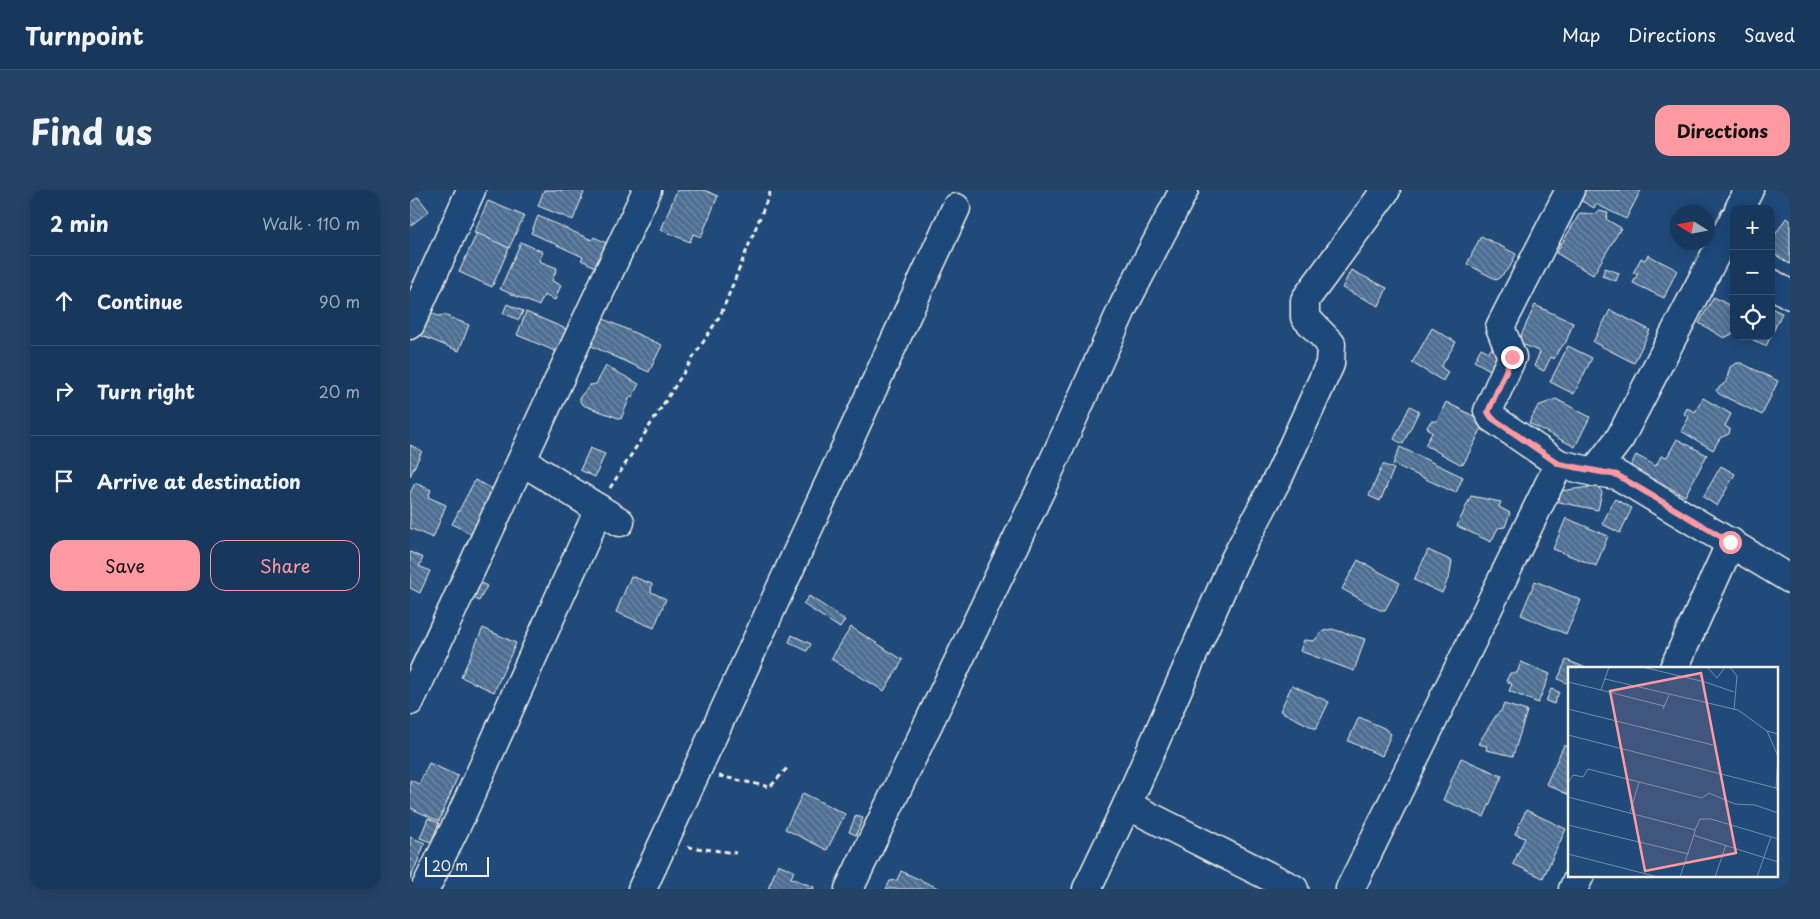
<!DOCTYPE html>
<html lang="en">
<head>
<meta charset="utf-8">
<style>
  :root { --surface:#17385c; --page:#244365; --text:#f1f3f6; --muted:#9eacbb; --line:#365272; --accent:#ff9aa2 }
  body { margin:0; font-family:"Playpen Sans",sans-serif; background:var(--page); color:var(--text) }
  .controls { position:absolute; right:15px; top:15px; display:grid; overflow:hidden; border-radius:10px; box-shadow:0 2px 12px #0003 }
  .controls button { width:45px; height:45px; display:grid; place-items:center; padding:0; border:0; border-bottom:1px solid var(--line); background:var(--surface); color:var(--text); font:25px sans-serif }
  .compass { position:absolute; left:1260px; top:15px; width:45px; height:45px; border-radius:50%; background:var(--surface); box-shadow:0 2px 12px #0003; rotate:281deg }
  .scale { position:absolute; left:15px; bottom:12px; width:64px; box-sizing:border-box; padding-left:5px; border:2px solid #f4f1e8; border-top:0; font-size:14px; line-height:18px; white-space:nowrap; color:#f4f1e8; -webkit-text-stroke:4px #1f4a7a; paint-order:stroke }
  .stop { position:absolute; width:15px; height:15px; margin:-11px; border:4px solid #ff9aa2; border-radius:50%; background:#fff }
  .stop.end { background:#ff9aa2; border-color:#fff; box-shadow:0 1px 5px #0008 }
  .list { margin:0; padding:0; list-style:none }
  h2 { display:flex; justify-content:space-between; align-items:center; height:65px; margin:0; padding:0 20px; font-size:21px }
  h2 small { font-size:16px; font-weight:400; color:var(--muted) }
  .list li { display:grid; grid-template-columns:32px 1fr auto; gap:15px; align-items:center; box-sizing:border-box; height:90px; padding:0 20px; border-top:1px solid var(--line) }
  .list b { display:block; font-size:19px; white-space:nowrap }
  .list em { font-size:16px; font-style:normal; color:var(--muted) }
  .actions { display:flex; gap:10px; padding:15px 20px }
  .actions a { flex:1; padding:11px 0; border:1px solid var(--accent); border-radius:15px; text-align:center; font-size:18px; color:var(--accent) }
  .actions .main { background:var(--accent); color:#111 }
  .icon { flex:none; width:28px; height:28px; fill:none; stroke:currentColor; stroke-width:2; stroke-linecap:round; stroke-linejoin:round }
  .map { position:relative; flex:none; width:1380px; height:699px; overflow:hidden; border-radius:15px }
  header { display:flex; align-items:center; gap:30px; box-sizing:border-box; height:70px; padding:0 25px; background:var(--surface); border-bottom:1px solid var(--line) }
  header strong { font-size:24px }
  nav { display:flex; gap:28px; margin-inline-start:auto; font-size:18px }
  .intro { display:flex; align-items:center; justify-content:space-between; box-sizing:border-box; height:120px; padding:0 30px }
  h1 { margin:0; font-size:35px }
  .button { padding:12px 22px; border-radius:15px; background:var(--accent); color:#111; font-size:18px; font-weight:700 }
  main { display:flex; gap:30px; padding:0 30px }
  aside { flex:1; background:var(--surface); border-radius:15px; box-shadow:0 2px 12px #0003 }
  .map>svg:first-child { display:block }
  .building { fill:url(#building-back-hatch); stroke:#f4f1e8 }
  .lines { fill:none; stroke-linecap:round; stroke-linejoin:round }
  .minor-casing { stroke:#f4f1e8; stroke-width:31 }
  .path { stroke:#f4f1e8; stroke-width:3; stroke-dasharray:5 4; stroke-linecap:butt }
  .minor { stroke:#1f4a7a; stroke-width:28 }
  .route { stroke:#ff9aa2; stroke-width:6 }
  .inset-road { fill:none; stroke:#748da6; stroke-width:1 }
  .view { fill:#ff9aa2; fill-opacity:0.15; stroke:#ff9aa2; stroke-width:2.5 }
  .inset-edge { fill:none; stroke:#f4f1e8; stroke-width:2.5 }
</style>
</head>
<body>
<header>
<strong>Turnpoint</strong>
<nav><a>Map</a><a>Directions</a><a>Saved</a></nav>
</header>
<div class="intro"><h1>Find us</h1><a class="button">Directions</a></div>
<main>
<aside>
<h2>2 min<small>Walk · 110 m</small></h2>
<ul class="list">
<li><svg class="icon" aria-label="ahead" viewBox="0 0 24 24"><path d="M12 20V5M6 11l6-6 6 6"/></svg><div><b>Continue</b></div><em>90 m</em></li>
<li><svg class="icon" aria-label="right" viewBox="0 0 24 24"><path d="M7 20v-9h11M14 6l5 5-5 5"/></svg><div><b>Turn right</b></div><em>20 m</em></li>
<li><svg class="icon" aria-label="arrive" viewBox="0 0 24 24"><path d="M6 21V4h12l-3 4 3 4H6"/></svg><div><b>Arrive at destination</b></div></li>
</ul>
<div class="actions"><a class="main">Save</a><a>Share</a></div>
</aside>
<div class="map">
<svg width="1380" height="699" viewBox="0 0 1380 699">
  <defs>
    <pattern id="building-back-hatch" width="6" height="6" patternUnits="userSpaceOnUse" patternTransform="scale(1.25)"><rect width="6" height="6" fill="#4d6e92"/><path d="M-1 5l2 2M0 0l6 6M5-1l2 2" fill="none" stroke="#708aa6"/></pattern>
  </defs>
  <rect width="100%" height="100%" fill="#1f4a7a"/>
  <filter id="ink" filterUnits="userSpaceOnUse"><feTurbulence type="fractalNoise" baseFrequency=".02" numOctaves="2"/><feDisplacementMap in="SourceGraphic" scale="10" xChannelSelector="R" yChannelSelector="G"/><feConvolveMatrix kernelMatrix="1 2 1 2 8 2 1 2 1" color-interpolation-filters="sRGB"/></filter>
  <g filter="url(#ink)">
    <g class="building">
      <path d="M134,0h35l5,2 -11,28 -35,-14z"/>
      <path d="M267,0h27l14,6 -17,41 -8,-3 -3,8 -29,-12z"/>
      <path d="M1175,0h56l-15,29 -30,-15 -2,4 -14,-8z"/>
      <path d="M8,7l11,14 -19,15v-23z"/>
      <path d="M78,11l36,15 -15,32 -35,-15z"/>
      <path d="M1189,21l9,2 -2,6 15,9 -28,47 -37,-22 24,-40 15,1z"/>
      <path d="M128,26l54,24 2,-3 21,10 -11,24 -23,-11 2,-3 -52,-24z"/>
      <path d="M1376,28l4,2v44l-19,-12v-11z"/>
      <path d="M67,43l32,15 -17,39 -33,-15z"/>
      <path d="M1071,46l35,18 -6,13 -13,13 -30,-16z"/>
      <path d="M111,52l22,10 -4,9 18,7 -5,13 9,4 -6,15 -11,-5 -5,11 -39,-17z"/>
      <path d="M1238,65l29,15 -13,28 -31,-15 5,-10h-5l8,-15 4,2z"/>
      <path d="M1195,78l14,5 -3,8 -14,-5z"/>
      <path d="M941,80l36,18 -8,18 -37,-18z"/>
      <path d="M1304,107l20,11v25l-10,5 -25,-15z"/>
      <path d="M97,114l16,7 -4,9 -16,-7z"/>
      <path d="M1125,115l38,18 -7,19 -8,9 -4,8 -3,-2 -7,14 -10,-5 6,-14 -22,-10z"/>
      <path d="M1361,118l11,5 -11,23z"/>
      <path d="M1200,120l40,20 -16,33 -41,-21z"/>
      <path d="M16,121l12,5 6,-1 25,10 -10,26 -42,-17z"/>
      <path d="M116,122l45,19 -9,23 -45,-19z"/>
      <path d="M189,127l63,28 -13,27 -62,-28z"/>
      <path d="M1022,138l24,14 -15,25 7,5 -5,9 -31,-18z"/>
      <path d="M1335,146h26l-5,10z"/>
      <path d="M1158,156l24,12 -18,36 -24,-12z"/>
      <path d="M1071,158l8,4 3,-4 13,7 -10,18 -21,-12z"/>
      <path d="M1327,173h4l37,18 -16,34 -43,-21 -3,-4 10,-8 4,-15z"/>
      <path d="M196,176l33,18 -7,13h-2l-9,22 -36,-13 -5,-4v-5l10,-12 6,-1z"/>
      <path d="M1293,208l28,16 -6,12 5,3 -1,5 -9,4 -7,12 -32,-19 8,-14 -5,-3 3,-6 8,4z"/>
      <path d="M1146,209l34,18 -15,30 -46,-24 9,-17z"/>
      <path d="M1036,212l39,20 -21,41 -4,1 -35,-19 7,-12 -5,-6 4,-6h6z"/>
      <path d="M1000,216l9,5 -16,33 -9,-5z"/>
      <path d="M1267,249l30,16 -22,41 -31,-17 -3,5 -23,-13 8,-16 20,11 5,-10 6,1z"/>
      <path d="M0,255l12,6 -12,25z"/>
      <path d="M990,257l63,30 -7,16 -63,-29z"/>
      <path d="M180,258l15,6 -10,23 -15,-7z"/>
      <path d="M973,274l11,5 -14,32 -11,-5z"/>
      <path d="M1311,276l14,8 -18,32 -14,-9z"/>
      <path d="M65,290l24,12 -23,45 -24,-13z"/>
      <path d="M5,293l16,7 -3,7 18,8 -13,33 -23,-10v-35z"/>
      <path d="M1187,296l5,6 -4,18 -49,-10 4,-8z"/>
      <path d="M1061,306l30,6 -2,5 11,6 -5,14 -7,1 -7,14 -34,-16z"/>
      <path d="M1205,309l17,9 -12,25 -18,-9z"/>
      <path d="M1156,328l42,18 -12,30 -43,-17z"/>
      <path d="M1018,360l24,11 -2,13 -8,19 -28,-13z"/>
      <path d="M0,362l13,6 -4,8 11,5 -10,22 -10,-5z"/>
      <path d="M948,370l42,23 -15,27h-5l-38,-21z"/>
      <path d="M221,386l21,8 -1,8 15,7 -12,29 -38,-16z"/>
      <path d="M67,391l10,5 -8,15 -9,-5z"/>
      <path d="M1125,391l46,19 -15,34 -45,-19z"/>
      <path d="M399,406l36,24 -5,8 -37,-24z"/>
      <path d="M441,437l52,33 -19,31 -53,-32z"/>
      <path d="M73,438l33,15 -22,49 -33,-15z"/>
      <path d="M922,439l33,10 -11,32 -54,-20 4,-11 10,1 9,-10z"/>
      <path d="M382,445l19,9 -4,7 -18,-9z"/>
      <path d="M1156,470l18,7 -15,1v16l-11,-5z"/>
      <path d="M1111,472l29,12 -12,29 -29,-12 3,-7 -6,-3 4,-8h7z"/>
      <path d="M882,495l37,17 -13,27 -36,-18z"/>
      <path d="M1141,499l8,3 -5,12 -8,-3z"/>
      <path d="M1094,514l23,7 -14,45 -27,-6 1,-4 -9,-2 19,-30 4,-3z"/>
      <path d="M949,527l25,11 7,6 -9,22 -34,-15z"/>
      <path d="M1154,555l5,3v47l-23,-11z"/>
      <path d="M1051,568l41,18 -18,41 -41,-17z"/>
      <path d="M19,573l29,13 -19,45 -29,-13v-28l9,4z"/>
      <path d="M393,603l42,21 -18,36 -42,-21z"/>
      <path d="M1116,620l40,19 -23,49 -30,-14 12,-26 -10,-4z"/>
      <path d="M446,625l7,3 -7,17 -7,-3z"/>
      <path d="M18,628l11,5 -8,19 -11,-4z"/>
      <path d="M0,647l15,6 -15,37z"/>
      <path d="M368,674l16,7 -3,7 23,9v2h-46z"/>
      <path d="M491,681l39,18h-54l4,-8 7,-1z"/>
    </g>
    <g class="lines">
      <g class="minor-casing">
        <g id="minor">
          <path d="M1160,0l-70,137 12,30 -24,54 4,7 67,46 35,8 26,-34 114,-219"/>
          <path d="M1329,19l10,-19"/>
          <path d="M1361,93l19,12"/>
          <path d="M0,135l61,-135"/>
          <path d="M112,271l98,61"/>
          <path d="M1184,282l23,3 173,104"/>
          <path d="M1264,478l57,-126"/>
          <path d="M0,511l237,-511"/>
          <path d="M717,615l167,84"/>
          <path d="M15,699l36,-73 135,-300 2,-8"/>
          <path d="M232,699l314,-681"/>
          <path d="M439,699l192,-400 83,-184 60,-115"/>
          <path d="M677,699l40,-84 107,-244 47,-89 49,-108 1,-20 -26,-27v-17l81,-110"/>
          <path d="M940,699l209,-425"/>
          <path d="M1163,699l7,-14"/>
        </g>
      </g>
      <g class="path">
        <path d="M200,298l111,-174 50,-124"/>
        <path d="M309,586l51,11 18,-20"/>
        <path d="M278,657l48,6"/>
      </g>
      <use href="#minor" class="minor"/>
    </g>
  </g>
  <g class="lines" filter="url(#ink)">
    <path class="route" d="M1102,167l-24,55 4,6 67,46 58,11 113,67"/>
  </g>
  <g transform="translate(1158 477)">
    <rect width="210" height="210" fill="#1f4a7a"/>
    <path class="inset-road" d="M74,0l63,15 29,10M139,0l10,11 8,-11M162,0l7,9 -3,34M37,12l133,31 29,21 11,3M0,15l33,8 8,-23M33,23l63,16M0,42l145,36M95,42l6,-14M199,64l11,25 -2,32M0,68l208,53 2,4M0,116l5,-8 10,2 5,-8 114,29 7,-5 26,11 20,1 23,8M0,130l127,33M62,146l9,-31M0,158l121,29M210,172l-67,-20h-11l-5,11 -1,5 5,2 79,25M0,187l90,23M112,210l14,-42M147,210l11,-32M189,210l14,-40"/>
    <path class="view" d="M133,6l35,180 -91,18 -35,-180z"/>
    <rect width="210" height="210" class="inset-edge"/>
  </g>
</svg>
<div class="controls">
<button>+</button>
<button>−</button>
<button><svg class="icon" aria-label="locate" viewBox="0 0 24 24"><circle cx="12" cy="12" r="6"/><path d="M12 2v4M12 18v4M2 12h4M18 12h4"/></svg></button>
</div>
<svg class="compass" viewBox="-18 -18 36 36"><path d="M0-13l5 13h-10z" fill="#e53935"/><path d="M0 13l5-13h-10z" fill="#9eacbb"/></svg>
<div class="scale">20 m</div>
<div class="stop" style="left:1320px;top:352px"></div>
<div class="stop end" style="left:1102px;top:167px"></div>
</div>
</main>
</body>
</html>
